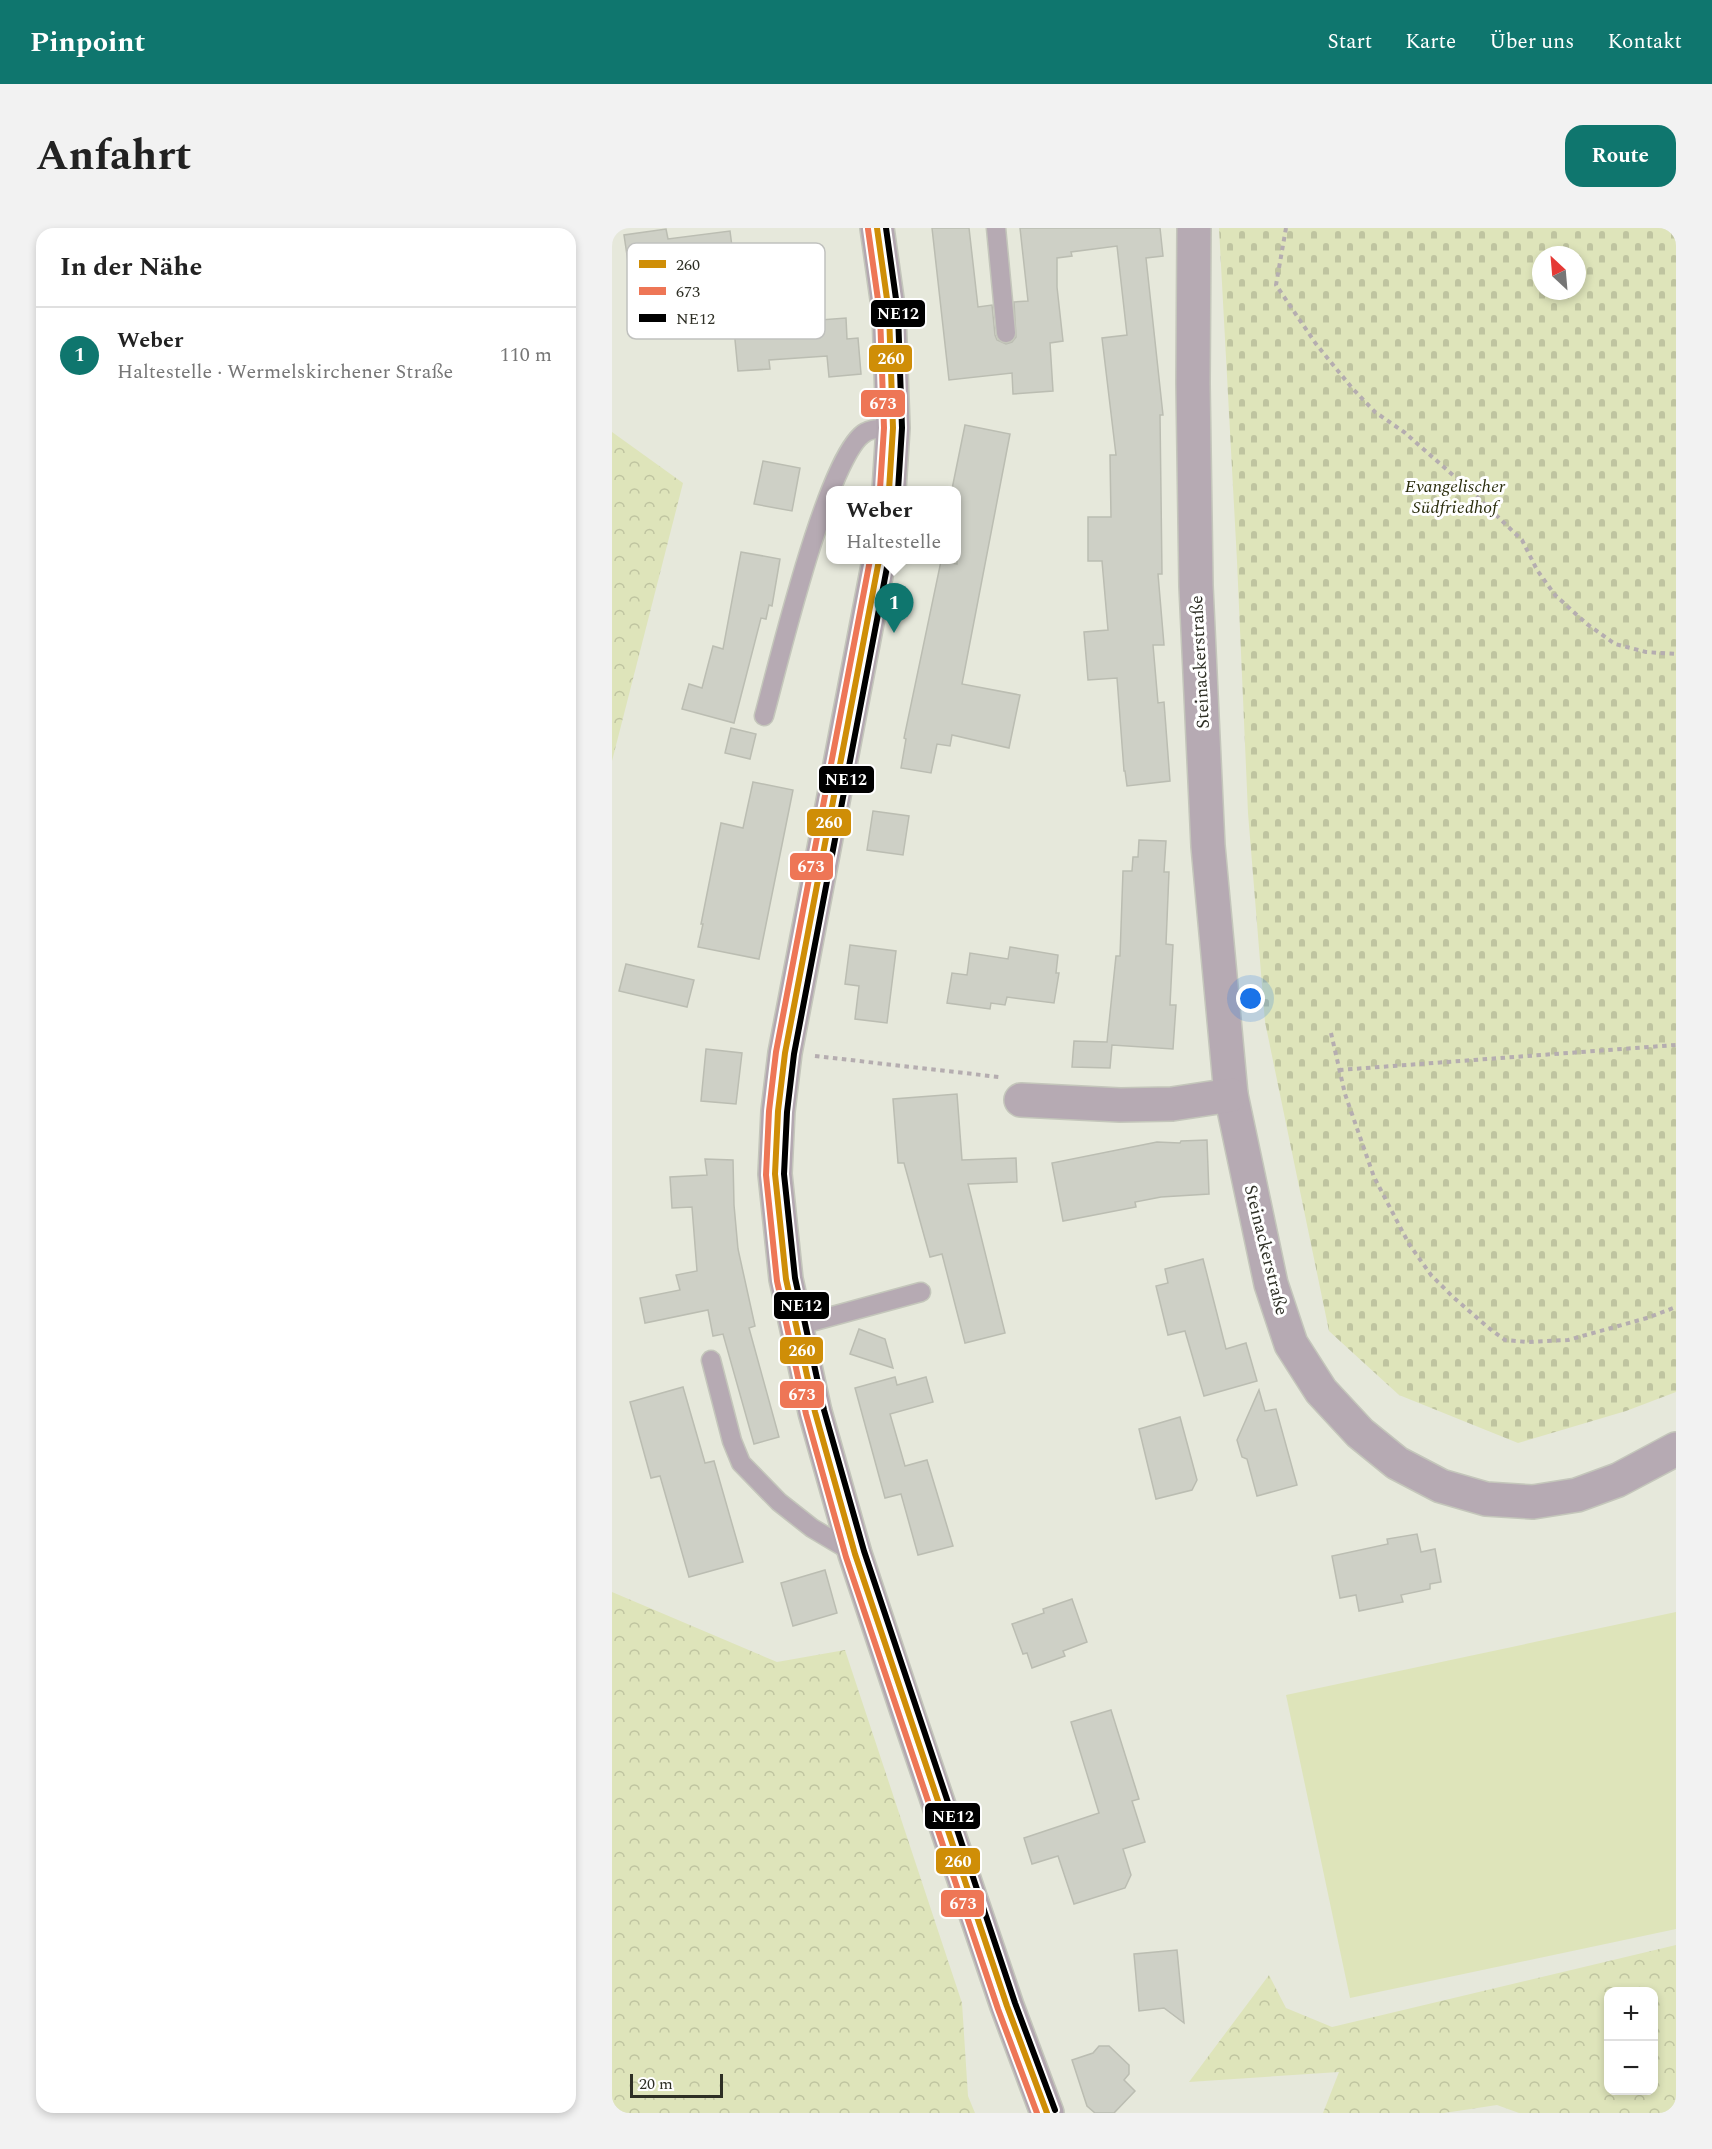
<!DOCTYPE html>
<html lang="de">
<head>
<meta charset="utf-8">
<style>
  :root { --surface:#fff; --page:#f2f2f2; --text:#222; --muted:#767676; --line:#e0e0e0; --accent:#0f766e }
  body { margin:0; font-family:Spectral,serif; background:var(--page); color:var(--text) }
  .controls { position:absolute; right:18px; bottom:18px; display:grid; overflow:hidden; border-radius:12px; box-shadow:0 3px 9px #0003 }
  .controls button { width:54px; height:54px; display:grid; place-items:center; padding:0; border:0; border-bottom:2px solid var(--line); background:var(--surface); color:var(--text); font:30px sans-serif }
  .compass { position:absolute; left:920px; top:18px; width:54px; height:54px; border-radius:50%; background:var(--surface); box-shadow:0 3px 9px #0003; rotate:334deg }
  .scale { position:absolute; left:18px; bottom:15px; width:93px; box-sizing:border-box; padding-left:6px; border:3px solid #2e2f25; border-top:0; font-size:16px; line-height:21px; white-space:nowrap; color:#2e2f25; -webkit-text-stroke:4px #fff; paint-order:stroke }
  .you { position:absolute; left:639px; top:771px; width:21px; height:21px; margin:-15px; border:4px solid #fff; border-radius:50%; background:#1a73e8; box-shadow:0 0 0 9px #1a73e833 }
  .badge { display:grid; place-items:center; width:39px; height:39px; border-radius:50%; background:var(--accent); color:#fff; font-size:20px; font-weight:700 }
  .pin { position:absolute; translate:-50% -50px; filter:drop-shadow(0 2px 3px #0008) }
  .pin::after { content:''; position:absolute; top:32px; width:21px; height:18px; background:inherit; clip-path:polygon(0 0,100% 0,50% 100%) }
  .popup { position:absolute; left:214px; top:258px; width:135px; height:78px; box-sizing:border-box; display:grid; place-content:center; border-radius:12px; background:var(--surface); filter:drop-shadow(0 2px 4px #0005); font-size:20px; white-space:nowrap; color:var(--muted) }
  .popup b { font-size:22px; color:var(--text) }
  .popup::after { content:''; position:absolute; left:50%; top:100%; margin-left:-12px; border:12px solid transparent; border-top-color:var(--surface) }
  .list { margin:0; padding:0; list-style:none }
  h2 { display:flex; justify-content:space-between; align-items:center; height:78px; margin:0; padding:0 24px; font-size:26px }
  h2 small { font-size:20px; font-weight:400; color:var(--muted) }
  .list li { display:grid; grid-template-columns:39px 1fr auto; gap:18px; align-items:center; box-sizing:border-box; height:96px; padding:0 24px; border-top:2px solid var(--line) }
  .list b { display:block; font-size:22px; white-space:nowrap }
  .list p { margin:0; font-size:20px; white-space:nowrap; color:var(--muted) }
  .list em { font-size:20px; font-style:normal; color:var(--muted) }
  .map { position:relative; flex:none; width:1064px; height:1885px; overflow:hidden; border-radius:18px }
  header { display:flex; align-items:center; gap:36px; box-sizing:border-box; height:84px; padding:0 30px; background:var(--accent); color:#fff }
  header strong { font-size:28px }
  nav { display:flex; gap:33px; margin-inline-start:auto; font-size:21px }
  .intro { display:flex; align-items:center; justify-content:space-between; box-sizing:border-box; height:144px; padding:0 36px }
  h1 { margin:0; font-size:42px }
  .button { padding:15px 27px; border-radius:18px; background:var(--accent); color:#fff; font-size:21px; font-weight:700 }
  main { display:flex; gap:36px; padding:0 36px }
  aside { flex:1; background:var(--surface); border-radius:18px; box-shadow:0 3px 9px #0003 }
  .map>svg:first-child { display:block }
  .grass { fill:#dee4ba }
  .forest { fill:url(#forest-crowns); fill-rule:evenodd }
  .cemetery { fill:url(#cemetery-stones); fill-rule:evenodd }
  .building { fill:#ced0c6; stroke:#bbbdb2; stroke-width:1.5 }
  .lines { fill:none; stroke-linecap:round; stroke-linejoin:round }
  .service-casing { stroke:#c4c6bb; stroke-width:21 }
  .minor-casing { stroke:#c4c6bb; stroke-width:36 }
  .secondary-casing { stroke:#c4c6bb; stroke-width:36 }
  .path { stroke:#b5adb0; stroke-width:4; stroke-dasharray:4.5 4.5; stroke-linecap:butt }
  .service { stroke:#b6aab3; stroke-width:18 }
  .minor { stroke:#b6aab3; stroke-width:33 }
  .secondary { stroke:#b3a7b0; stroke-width:33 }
  .bus-1-casing { stroke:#fff; stroke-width:10 }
  .bus-2-casing { stroke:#fff; stroke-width:10 }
  .bus-3-casing { stroke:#fff; stroke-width:10 }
  .bus-1 { stroke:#cf8e07; stroke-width:6 }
  .bus-2 { stroke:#ee7656; stroke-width:6 }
  .bus-3 { stroke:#000; stroke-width:6 }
  .labels { text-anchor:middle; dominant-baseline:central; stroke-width:6; stroke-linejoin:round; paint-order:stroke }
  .park-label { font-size:18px; font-style:italic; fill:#2a2d0c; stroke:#fff }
  .street-label { font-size:18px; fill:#2e2f25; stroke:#fff }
  .key { fill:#fff; stroke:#c0c1be; stroke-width:1.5 }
  .key-label { font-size:16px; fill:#2e2f25 }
  .line-badge { stroke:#fff; stroke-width:2 }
  .badge-label { font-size:16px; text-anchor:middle; font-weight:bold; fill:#fff }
</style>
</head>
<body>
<header>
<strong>Pinpoint</strong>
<nav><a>Start</a><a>Karte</a><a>Über uns</a><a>Kontakt</a></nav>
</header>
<div class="intro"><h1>Anfahrt</h1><a class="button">Route</a></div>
<main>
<aside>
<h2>In der Nähe<small></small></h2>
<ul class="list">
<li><span class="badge">1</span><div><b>Weber</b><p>Haltestelle · Wermelskirchener Straße</p></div><em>110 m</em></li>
</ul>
</aside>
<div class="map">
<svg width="1064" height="1885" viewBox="0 0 1064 1885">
  <defs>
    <pattern id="forest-crowns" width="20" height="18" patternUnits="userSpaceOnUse" patternTransform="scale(1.5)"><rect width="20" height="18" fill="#dee4ba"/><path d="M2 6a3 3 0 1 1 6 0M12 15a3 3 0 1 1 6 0" fill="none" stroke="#bfc4a0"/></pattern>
    <pattern id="cemetery-stones" width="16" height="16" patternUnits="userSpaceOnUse" patternTransform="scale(1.5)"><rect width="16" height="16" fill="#dee4ba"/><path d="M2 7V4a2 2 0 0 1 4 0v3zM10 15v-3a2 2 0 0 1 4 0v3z" fill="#bfc4a0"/></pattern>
  </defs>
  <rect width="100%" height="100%" fill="#e6e8db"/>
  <path class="grass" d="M1064,1384v317l-326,69 -64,-303z"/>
  <g class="forest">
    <path d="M0,204l71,51 -71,278z"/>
    <path d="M0,1364l165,70 68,-12 117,353 6,93 7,17h-363z"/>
    <path d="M1064,1717v165l-5,3h-152l-22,-8 -53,8h-121l16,-41 -150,10 80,-107 17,33 46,19zM996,1764h46v98h-46z"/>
  </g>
  <path class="cemetery" d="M607,0h457v1164l-50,19 -108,32 -119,-48 -70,-64 -64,-309 -17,-209 -11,-252zM929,27h36v36h-36z"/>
  <g class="building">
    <path d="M320,0h37l9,79 14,-2 3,30 2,5 9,4 6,-2 4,-5 -2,-35 14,-1 -8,-73h140l3,28 -17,2 17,157h-3l2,159h-4l6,71h-11l5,58 6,-1 6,79 -43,5 -2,-15h-1l-7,-93 -29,2 -4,-48 24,-2 -6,-69h-14v-44h23l-1,-62h6l-14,-117 25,-3 -10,-89 -46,6 1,4 -15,2v29l6,54 -13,2 3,48 -40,3 -1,-21 -63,7z"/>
    <path d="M54,1l2,10 62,-8 4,31 -45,5 -19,9 2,16 -26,5 -3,-17 -12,2 -7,-47z"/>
    <path d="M194,83l1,10 39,-3 1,21 11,-1 3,36 -32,3 -2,-21 -58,4 1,9 -32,2 -5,-52z"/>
    <path d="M353,197l45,9 -48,250 58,11 -11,53 -57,-13 -2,11 -13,-2 -6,29 -30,-5 5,-29 -2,-1 37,-177 16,3v-74l-5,-1z"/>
    <path d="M151,233l37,7 -8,43 -38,-7z"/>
    <path d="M129,324l39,7 -8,47 -3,-1 -3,14 -5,-1 -27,105 -52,-14 7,-25 13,4 11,-42 10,3z"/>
    <path d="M119,500l25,6 -6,25 -25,-6z"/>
    <path d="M141,554l40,8 -34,169 -61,-12 5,-23h-2l20,-101 22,5z"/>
    <path d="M261,583l36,5 -6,39 -36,-5z"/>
    <path d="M527,612l27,1 -2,31h5l-3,72 7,1 -3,60h6l-3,44 -61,-4 -2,23 -38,-1 2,-26 33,1 9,-86h4l3,-85h9l1,-14h5z"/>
    <path d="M238,717l46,6 -9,72 -32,-4 4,-33 -14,-2z"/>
    <path d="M398,719l48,8 -2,18h3l-5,30 -47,-6 -2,8 -14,-2 -1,6 -43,-6 5,-30 15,2 3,-22 38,6z"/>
    <path d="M14,736l68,16 -7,27 -68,-16z"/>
    <path d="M94,821l36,4 -6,51 -35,-3z"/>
    <path d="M345,866l5,66 54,-2 1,24 -49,2 37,149 -40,10 -23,-89 -12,3 -26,-94h-6l-5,-64z"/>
    <path d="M595,912l2,54 -48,3 -26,5 1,5 -73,14 -11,-58 105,-21 23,1 1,-2z"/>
    <path d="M93,931l28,1 1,45 4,44 17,77 -6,2 30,109 -25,7 -31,-110 -10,2 -5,-26 -63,13 -5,-25 40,-8 -4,-15 21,-4 -5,-64 -20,1 -2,-31 37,-2z"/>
    <path d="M591,1031l23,90 20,-6 11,38 -53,15 -19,-65 -17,4 -12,-49 12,-3 -3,-14z"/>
    <path d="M247,1101l26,10 8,29 -43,-14z"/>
    <path d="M283,1149l2,8 29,-8 7,25 -43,12 15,52 22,-6 26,86 -35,9 -17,-61 -16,4 -30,-110z"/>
    <path d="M71,1159l22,76 9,-2 29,101 -54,15 -29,-101 -9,2 -21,-76z"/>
    <path d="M647,1162l6,21 11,-2 21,76 -40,11 -10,-37 -5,-2 -5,-17z"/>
    <path d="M568,1189l17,63 -5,10 -36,9 -17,-70z"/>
    <path d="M805,1306l4,18 14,-3 6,33 -11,2v5l-29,6 2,7 -44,9 -3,-16 -16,3 -8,-42 56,-12 -1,-5z"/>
    <path d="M213,1342l12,43 -44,13 -12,-43z"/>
    <path d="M460,1371l15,43 -24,9 2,5 -33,12 -5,-15 -4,1 -11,-30 32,-11 -1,-4z"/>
    <path d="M499,1482l28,89 -7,2 13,41 -22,7 8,26 -6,13 -51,16 -16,-48 -26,8 -8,-26 75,-25 -28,-91z"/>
    <path d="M565,1722l7,73 -20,-15 -25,3 -5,-57z"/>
    <path d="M487,1818h10l20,19v9l-5,6 11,11 -21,22h-19l-8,-7 -15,-46 21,-7z"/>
  </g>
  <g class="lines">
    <g class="service-casing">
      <g id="service">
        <path d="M384,0l10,105"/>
        <path d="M152,488c13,-47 64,-265 102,-284 7,-4 19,-3 27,-4"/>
        <path d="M184,1098l125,-34"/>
        <path d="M99,1132l21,81 9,22 38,39 33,26 42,25"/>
      </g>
    </g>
    <g class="minor-casing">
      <g id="minor">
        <path d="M582,0l-1,156 3,202 12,260 23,249 40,189 20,60 30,47 39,42 37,30 44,23 45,13 47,3 44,-7 41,-15 58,-31"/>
        <path d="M409,872l99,5 52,-1 59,-9"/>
      </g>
    </g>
    <g class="secondary-casing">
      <g id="secondary">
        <path d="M265,0l12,85 4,115 -4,62"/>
        <path d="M267,332l-94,493 -7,58 -3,63 11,105 29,133 40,142 52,157 100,295 40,107"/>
      </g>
    </g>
    <g class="path">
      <path d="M674,0l-10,57 40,59 36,44 23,24 29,20 67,59 51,49 15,30 18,25 32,29 28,20 31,8 30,2"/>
      <path d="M719,805l14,61 29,83 35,67 22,31 22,22 37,32 15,11 22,2 41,-2 79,-22 29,-11"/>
      <path d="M203,828l184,21"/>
      <path d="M727,842l337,-25"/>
    </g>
    <use href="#service" class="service"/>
    <use href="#minor" class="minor"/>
    <use href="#secondary" class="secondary"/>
    <g class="bus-1-casing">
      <g id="bus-1">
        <path d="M265,0l12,85 4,115 -4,62"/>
        <path d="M267,332l-94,493 -7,58 -3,63 11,105 29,133 40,142 152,452 40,107"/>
      </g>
    </g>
    <g class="bus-2-casing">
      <g id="bus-2">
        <path d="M256,1l12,85 4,114 -4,61"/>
        <path d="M258,332l-94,492 -7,59 -3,64 11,106 29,133 40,143 152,452 39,104"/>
      </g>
    </g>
    <g class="bus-3-casing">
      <g id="bus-3">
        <path d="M274,0l12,85 4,115 -4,62"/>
        <path d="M276,334l-94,492 -7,58 -3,62 11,104 29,132 40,141 151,452 40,107"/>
      </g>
    </g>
    <use href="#bus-1" class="bus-1"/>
    <use href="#bus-2" class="bus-2"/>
    <use href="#bus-3" class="bus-3"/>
  </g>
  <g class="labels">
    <g class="park-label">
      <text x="843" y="258">Evangelischer<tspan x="843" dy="21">Südfriedhof</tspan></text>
    </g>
    <g class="street-label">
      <text transform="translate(588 434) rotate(-93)">Steinackerstraße</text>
      <text transform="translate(654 1022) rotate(76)">Steinackerstraße</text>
    </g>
  </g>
  <rect x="15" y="15" width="198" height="96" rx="9" class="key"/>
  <rect x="27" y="32" width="27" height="8" fill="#cf8e07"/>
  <rect x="27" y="59" width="27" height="8" fill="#ee7656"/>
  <rect x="27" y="86" width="27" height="8" fill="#000"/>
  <g class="key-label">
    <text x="64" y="42">260</text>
    <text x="64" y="69">673</text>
    <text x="64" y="96">NE12</text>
  </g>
  <g class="line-badge">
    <rect x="258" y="71" width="56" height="29" rx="6" fill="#000"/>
    <rect x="256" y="116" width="45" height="29" rx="6" fill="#cf8e07"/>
    <rect x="248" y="161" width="46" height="29" rx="6" fill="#ee7656"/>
    <rect x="206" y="537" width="57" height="29" rx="6" fill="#000"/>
    <rect x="194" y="580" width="46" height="29" rx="6" fill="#cf8e07"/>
    <rect x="177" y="624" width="45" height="29" rx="6" fill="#ee7656"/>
    <rect x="161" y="1063" width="57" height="29" rx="6" fill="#000"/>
    <rect x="167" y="1108" width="45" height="29" rx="6" fill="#cf8e07"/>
    <rect x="167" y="1152" width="46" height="29" rx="6" fill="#ee7656"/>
    <rect x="312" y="1574" width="57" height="28" rx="6" fill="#000"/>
    <rect x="323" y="1619" width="46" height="28" rx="6" fill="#cf8e07"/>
    <rect x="328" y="1661" width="45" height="29" rx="6" fill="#ee7656"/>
  </g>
  <g class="badge-label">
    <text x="286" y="91">NE12</text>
    <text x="279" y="136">260</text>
    <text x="271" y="181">673</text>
    <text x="234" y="557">NE12</text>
    <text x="217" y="600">260</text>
    <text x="199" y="644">673</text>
    <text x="189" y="1083">NE12</text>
    <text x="190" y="1128">260</text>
    <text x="190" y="1172">673</text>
    <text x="341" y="1594">NE12</text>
    <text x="346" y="1639">260</text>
    <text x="351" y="1681">673</text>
  </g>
</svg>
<div class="controls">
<button>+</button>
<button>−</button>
</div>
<svg class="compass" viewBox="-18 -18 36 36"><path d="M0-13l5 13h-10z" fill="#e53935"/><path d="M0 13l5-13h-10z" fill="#767676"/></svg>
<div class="scale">20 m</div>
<div class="you"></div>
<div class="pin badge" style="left:282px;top:405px">1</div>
<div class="popup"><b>Weber</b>Haltestelle</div>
</div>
</main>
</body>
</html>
